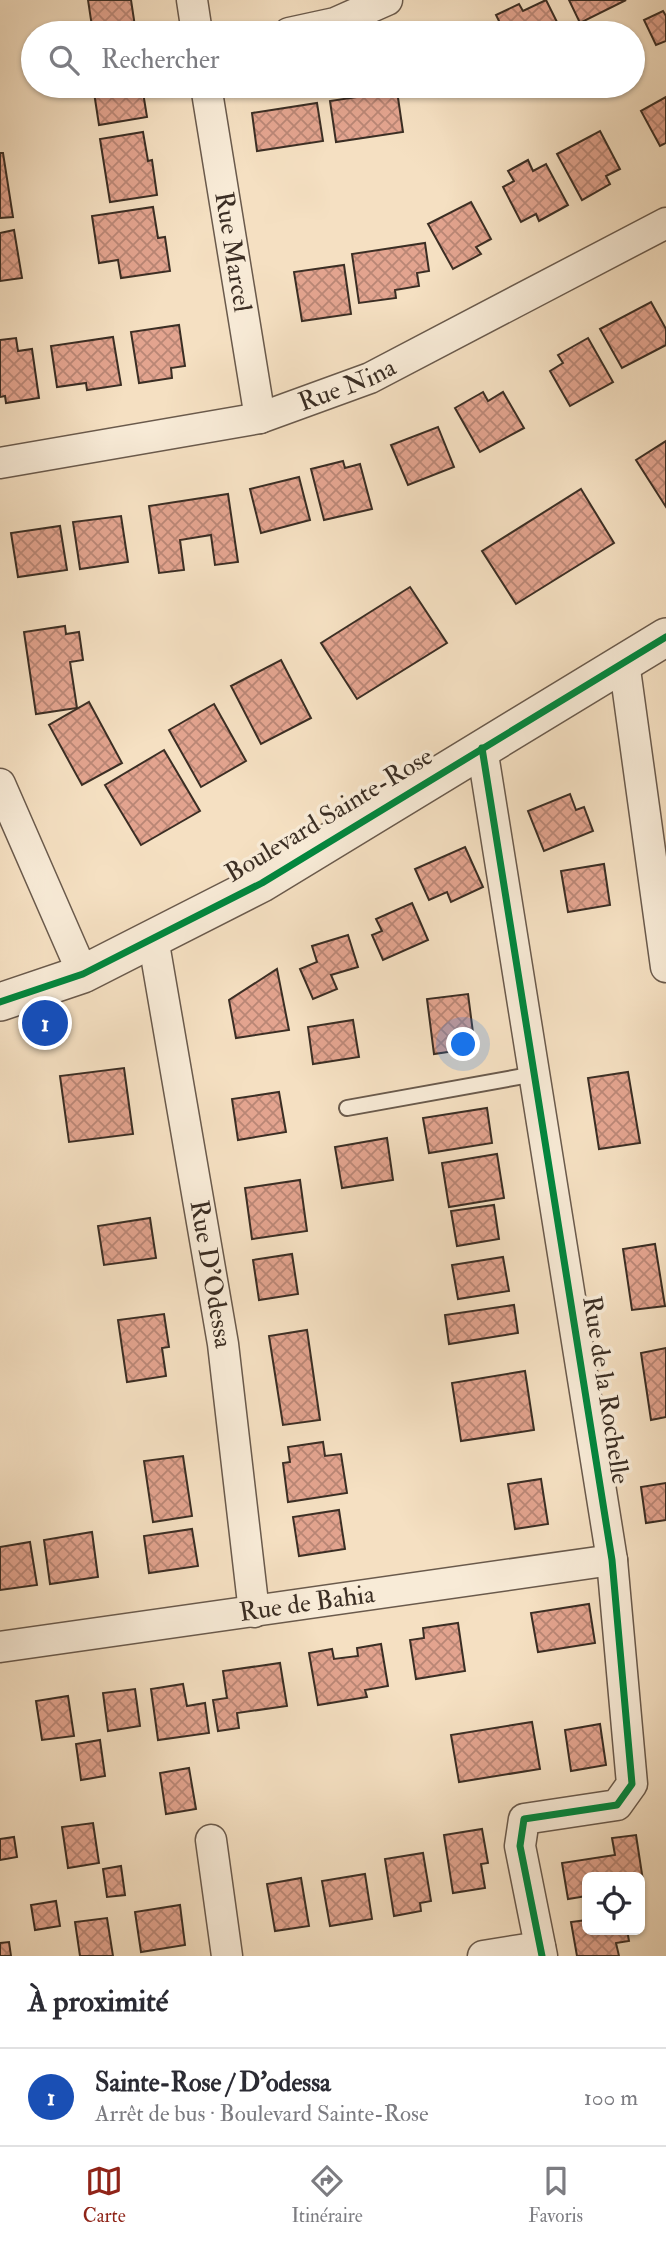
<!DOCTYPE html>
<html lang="fr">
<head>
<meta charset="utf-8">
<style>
  :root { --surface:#fff; --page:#f2f2f3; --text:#2b2b33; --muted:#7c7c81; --line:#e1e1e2; --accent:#8f2418 }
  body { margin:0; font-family:"IM FELL Double Pica",serif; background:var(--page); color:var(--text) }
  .controls { position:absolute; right:21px; bottom:21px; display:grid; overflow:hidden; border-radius:10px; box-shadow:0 2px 5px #0004 }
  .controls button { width:63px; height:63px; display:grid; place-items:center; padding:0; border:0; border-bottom:2px solid var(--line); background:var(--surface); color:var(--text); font:35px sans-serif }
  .you { position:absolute; left:464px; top:1045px; width:24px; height:24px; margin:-18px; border:5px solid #fff; border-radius:50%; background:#1a73e8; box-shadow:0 0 0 10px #1a73e833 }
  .badge { display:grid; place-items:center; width:46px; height:46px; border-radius:50%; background:var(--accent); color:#fff; font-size:23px; font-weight:700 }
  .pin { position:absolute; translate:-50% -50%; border:4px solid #fff; box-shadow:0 2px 7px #0006 }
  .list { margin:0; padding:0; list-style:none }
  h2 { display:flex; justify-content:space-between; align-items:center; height:91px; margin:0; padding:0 28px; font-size:30px }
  h2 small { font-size:23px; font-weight:400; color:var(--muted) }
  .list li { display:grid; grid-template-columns:46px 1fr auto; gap:21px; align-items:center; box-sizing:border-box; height:98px; padding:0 28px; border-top:2px solid var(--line) }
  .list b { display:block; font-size:26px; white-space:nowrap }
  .list p { margin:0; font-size:23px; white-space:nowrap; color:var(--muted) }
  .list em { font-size:23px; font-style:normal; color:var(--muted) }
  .icon { flex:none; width:38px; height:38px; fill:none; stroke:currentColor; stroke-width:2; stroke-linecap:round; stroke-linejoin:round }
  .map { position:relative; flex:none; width:666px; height:1956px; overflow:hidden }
  .search { position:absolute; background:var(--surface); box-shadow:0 2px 5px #0004; left:21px; right:21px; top:21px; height:77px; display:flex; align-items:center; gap:18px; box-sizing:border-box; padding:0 24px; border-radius:38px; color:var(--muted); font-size:26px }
  .sheet { height:189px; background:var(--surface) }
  nav { display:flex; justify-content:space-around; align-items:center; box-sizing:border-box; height:98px; border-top:2px solid var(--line); background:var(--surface); font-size:19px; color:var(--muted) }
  nav a { display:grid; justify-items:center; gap:4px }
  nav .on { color:var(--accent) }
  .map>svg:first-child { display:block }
  .building { fill:url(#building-cross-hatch); stroke:#3b2e24; stroke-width:2 }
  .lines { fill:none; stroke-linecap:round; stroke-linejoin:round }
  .service-casing { stroke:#6a5a4c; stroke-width:18 }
  .minor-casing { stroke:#6a5a4c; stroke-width:33 }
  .tertiary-casing { stroke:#6a5a4c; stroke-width:40 }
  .service { stroke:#f8ebd7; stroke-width:14 }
  .minor { stroke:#f8ebd7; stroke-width:30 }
  .tertiary { stroke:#f8ebd7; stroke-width:37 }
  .cycleway-casing { stroke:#f8ebd7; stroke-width:11 }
  .cycleway { stroke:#00873e; stroke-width:7 }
  .labels { text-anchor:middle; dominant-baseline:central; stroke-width:7; stroke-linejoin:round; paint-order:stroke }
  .street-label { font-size:26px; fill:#3b2e24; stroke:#f8ebd7 }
</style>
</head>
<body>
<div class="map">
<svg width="666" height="1956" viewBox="0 0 666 1956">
  <defs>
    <pattern id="building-cross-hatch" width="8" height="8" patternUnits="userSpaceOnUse" patternTransform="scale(1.75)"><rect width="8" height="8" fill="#e3a48f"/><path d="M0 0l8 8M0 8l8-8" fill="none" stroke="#b98675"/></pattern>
  </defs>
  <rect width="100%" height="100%" fill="#f5e0c2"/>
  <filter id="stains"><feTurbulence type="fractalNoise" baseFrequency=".00286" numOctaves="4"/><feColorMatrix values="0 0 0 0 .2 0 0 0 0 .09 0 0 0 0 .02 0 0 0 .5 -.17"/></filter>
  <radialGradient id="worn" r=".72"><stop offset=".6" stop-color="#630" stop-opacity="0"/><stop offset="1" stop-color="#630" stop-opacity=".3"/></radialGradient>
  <g class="building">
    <path d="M88,0h43l5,33h-43z"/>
    <path d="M546,0l16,32 -71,1 -3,-5 12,-5 -4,-8 23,-11 4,7z"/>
    <path d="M569,0h57l-46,23z"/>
    <path d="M663,11l3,5v25l-10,4 -12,-25z"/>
    <path d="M93,86h49l5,31 -48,8z"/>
    <path d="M397,91l6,41 -67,10 -6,-41z"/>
    <path d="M666,97v46l-6,3 -19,-35z"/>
    <path d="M317,103l6,38 -66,10 -5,-38z"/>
    <path d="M600,131l20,38 -14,7 4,8 -28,16 -25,-46z"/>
    <path d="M143,132l5,29 4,-1 5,35 -47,7 -10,-63z"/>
    <path d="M0,153h3l10,64 -13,1z"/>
    <path d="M528,160l5,11 13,-7 22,41 -29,16 -3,-7 -15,8 -18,-35 11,-6 -6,-10z"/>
    <path d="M471,202l20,37 -15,8 5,7 -28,15 -25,-45z"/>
    <path d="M153,207l5,31 7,-1 5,34 -49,7 -3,-18 -19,3 -7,-47z"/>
    <path d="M14,230l8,48 -22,3v-48z"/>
    <path d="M425,243l4,28 -12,2 2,13 -24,4 1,8 -37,5 -7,-49z"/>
    <path d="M344,265l7,49 -49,7 -8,-49z"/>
    <path d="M651,302l15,27v16l-44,23 -22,-39z"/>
    <path d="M179,325l6,41 -14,2 1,10 -33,5 -8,-51z"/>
    <path d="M113,337l8,48 -34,5 -1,-7 -29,4 -6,-41z"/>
    <path d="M16,338l2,13 14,-2 7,49 -33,5 -1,-7 -5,1v-57z"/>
    <path d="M588,338l25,44 -43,24 -20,-35 13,-8 -5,-8z"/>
    <path d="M483,392l5,9 15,-9 21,36 -44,24 -25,-44z"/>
    <path d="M438,427l16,40 -46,18 -17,-40z"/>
    <path d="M666,441v66l-30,-47z"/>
    <path d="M343,461l2,7 15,-4 12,45 -48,11 -13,-51z"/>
    <path d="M299,477l11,43 -49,13 -11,-44z"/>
    <path d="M581,489l33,54 -98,61 -34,-53z"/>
    <path d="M228,494l10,68 -23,3 -4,-30 -31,5 4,30 -25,3 -10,-67z"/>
    <path d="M121,516l7,46 -48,7 -7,-47z"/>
    <path d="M60,526l7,44 -49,7 -7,-44z"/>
    <path d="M410,587l37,56 -90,56 -36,-56z"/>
    <path d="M65,626l1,8 13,-2 4,28 -13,2 7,46 -41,6 -12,-82z"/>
    <path d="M281,660l30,58 -50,26 -30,-58z"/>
    <path d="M89,702l33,61 -40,22 -33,-60z"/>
    <path d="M214,704l32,57 -45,26 -32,-57z"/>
    <path d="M164,750l36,61 -59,34 -36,-60z"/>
    <path d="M570,794l6,16 8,-3 9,24 -49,20 -16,-40z"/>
    <path d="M465,847l18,40 -32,15 -4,-10 -18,8 -14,-31z"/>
    <path d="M604,864l6,41 -42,7 -7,-41z"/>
    <path d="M412,903l16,37 -45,20 -11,-25 10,-4 -6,-12z"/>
    <path d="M348,935l10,32 -27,8 6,14 -24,10 -13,-30 17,-7 -5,-16z"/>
    <path d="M277,969l12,61 -53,8 -7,-38z"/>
    <path d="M468,994l7,54 -41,6 -7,-55z"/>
    <path d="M353,1020l6,37 -46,7 -5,-37z"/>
    <path d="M124,1068l9,66 -64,8 -9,-66z"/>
    <path d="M628,1072l12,71 -41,6 -11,-71z"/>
    <path d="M279,1092l7,40 -48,8 -6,-41z"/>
    <path d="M487,1108l5,35 -63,10 -6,-35z"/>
    <path d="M387,1138l6,42 -51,8 -7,-41z"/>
    <path d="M497,1154l7,44 -55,9 -7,-44z"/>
    <path d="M300,1180l7,51 -55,8 -7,-51z"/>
    <path d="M494,1205l5,34 -42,7 -6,-35z"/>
    <path d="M150,1218l6,40 -52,7 -6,-39z"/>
    <path d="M655,1244l10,62 -33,4 -9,-61z"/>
    <path d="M292,1254l6,40 -39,6 -6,-40z"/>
    <path d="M503,1257l6,34 -51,8 -6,-34z"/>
    <path d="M514,1305l4,28 -69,11 -4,-29z"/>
    <path d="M164,1314l5,33 -7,1 4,28 -39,6 -9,-62z"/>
    <path d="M307,1330l13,90 -37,5 -14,-89z"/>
    <path d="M666,1348v69l-15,3 -10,-67z"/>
    <path d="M525,1371l9,59 -73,11 -9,-58z"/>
    <path d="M323,1442l2,14 16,-2 6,39 -59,9 -5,-39 7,-1 -2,-15z"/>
    <path d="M183,1456l9,60 -39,6 -9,-61z"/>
    <path d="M541,1479l7,45 -33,5 -7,-45z"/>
    <path d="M666,1483v37l-20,3 -5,-36z"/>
    <path d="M339,1510l6,39 -46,7 -6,-39z"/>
    <path d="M192,1529l6,37 -49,7 -5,-37z"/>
    <path d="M92,1532l6,45 -48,7 -6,-44z"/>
    <path d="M30,1542l7,43 -37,5v-43z"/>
    <path d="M589,1604l6,39 -57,9 -7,-39z"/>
    <path d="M458,1623l7,48 -49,8 -6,-39 14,-2 -1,-10z"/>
    <path d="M381,1644l7,42 -23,4 2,7 -49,8 -9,-52 23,-4 2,10 24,-3 -1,-8z"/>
    <path d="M280,1663l7,43 -50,7 2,15 -21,3 -5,-31 14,-2 -4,-27z"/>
    <path d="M183,1684l4,22 18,-3 4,30 -51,7 -7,-51z"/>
    <path d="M135,1689l5,37 -32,5 -5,-38z"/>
    <path d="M68,1696l6,40 -32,4 -6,-39z"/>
    <path d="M532,1722l8,47 -81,13 -8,-47z"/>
    <path d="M600,1724l6,41 -35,6 -6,-41z"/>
    <path d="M100,1740l5,36 -24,4 -5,-36z"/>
    <path d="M189,1768l7,41 -30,5 -6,-41z"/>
    <path d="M93,1823l6,40 -31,5 -6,-41z"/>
    <path d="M482,1829l6,34 -7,1 4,24 -32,5 -9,-58z"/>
    <path d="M636,1835l8,52 -4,1v-11h-53v19l-19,3 -6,-36 53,-8 -3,-17z"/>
    <path d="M14,1837l3,20 -17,3v-21z"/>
    <path d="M423,1853l8,48 -11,2 1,8 -27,5 -9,-57z"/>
    <path d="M121,1866l4,29 -18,2 -4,-28z"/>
    <path d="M365,1874l7,45 -42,7 -8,-45z"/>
    <path d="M301,1878l8,48 -34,5 -8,-47z"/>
    <path d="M56,1901l4,25 -25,4 -4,-25z"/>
    <path d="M180,1905l5,40 -44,7 -6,-40z"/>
    <path d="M107,1918l6,38h-33l-5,-34z"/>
    <path d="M587,1920v10h40l2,11 -13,2 3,13h-42l-6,-34z"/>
    <path d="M9,1942l2,14h-11v-13z"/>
  </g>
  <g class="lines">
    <g class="service-casing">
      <path id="service" d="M347,1108l188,-34"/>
    </g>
    <g class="minor-casing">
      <g id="minor">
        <path d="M192,0l5,33"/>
        <path d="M289,33l46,-10 52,-23"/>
        <path id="s1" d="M206,86l54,332"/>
        <path id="s2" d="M0,463l260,-45 110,-40 296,-155"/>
        <path d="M624,662l42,305"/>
        <path d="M482,748l130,812 20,224 -15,21 -93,14 -4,27 22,110"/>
        <path d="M0,784l83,190"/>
        <path id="s3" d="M153,938l70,406 31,268"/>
        <path id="s4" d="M0,1647l612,-87"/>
        <path d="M211,1840l16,116"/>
        <path d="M483,1956l57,-9"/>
      </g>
    </g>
    <g class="tertiary-casing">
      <path id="tertiary" d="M0,1002l83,-28 179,-91 404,-246"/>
    </g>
    <use href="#service" class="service"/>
    <use href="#minor" class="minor"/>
    <use href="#tertiary" class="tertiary"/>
    <g class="cycleway-casing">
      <g id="cycleway">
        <path d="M482,748l130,812 20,224 -15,21 -93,14 -4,27 22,110"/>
        <path d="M0,1002l83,-28 179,-91 404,-246"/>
      </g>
    </g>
    <use href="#cycleway" class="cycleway"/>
  </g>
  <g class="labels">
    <g class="street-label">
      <text stroke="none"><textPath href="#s1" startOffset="168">Rue Marcel</textPath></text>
      <text stroke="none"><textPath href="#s2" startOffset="357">Rue Nina</textPath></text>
      <text transform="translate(329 815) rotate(-31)">Boulevard Sainte-Rose</text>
      <text stroke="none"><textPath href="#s3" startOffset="341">Rue D'Odessa</textPath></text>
      <text transform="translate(606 1390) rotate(81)">Rue de la Rochelle</text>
      <text stroke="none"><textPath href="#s4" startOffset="310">Rue de Bahia</textPath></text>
    </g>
  </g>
  <rect width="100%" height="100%" filter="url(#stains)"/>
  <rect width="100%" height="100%" fill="url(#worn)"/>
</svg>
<div class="controls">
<button><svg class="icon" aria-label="locate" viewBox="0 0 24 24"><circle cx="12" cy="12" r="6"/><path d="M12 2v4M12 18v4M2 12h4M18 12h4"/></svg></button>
</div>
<div class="you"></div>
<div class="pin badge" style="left:45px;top:1023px;background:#1a4fb4">1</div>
<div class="search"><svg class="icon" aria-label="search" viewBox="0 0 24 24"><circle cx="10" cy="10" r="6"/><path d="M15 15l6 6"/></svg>Rechercher</div>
</div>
<section class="sheet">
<h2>À proximité<small></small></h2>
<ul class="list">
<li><span class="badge" style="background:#1a4fb4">1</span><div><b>Sainte-Rose / D'odessa</b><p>Arrêt de bus · Boulevard Sainte-Rose</p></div><em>100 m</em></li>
</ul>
</section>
<nav>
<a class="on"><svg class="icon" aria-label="map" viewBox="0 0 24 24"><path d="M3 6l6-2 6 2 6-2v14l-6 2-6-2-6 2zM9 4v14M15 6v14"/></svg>Carte</a>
<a><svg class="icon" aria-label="directions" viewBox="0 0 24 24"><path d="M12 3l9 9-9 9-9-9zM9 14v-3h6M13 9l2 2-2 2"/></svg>Itinéraire</a>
<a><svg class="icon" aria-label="saved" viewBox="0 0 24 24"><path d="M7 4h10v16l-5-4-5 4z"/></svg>Favoris</a>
</nav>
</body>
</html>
